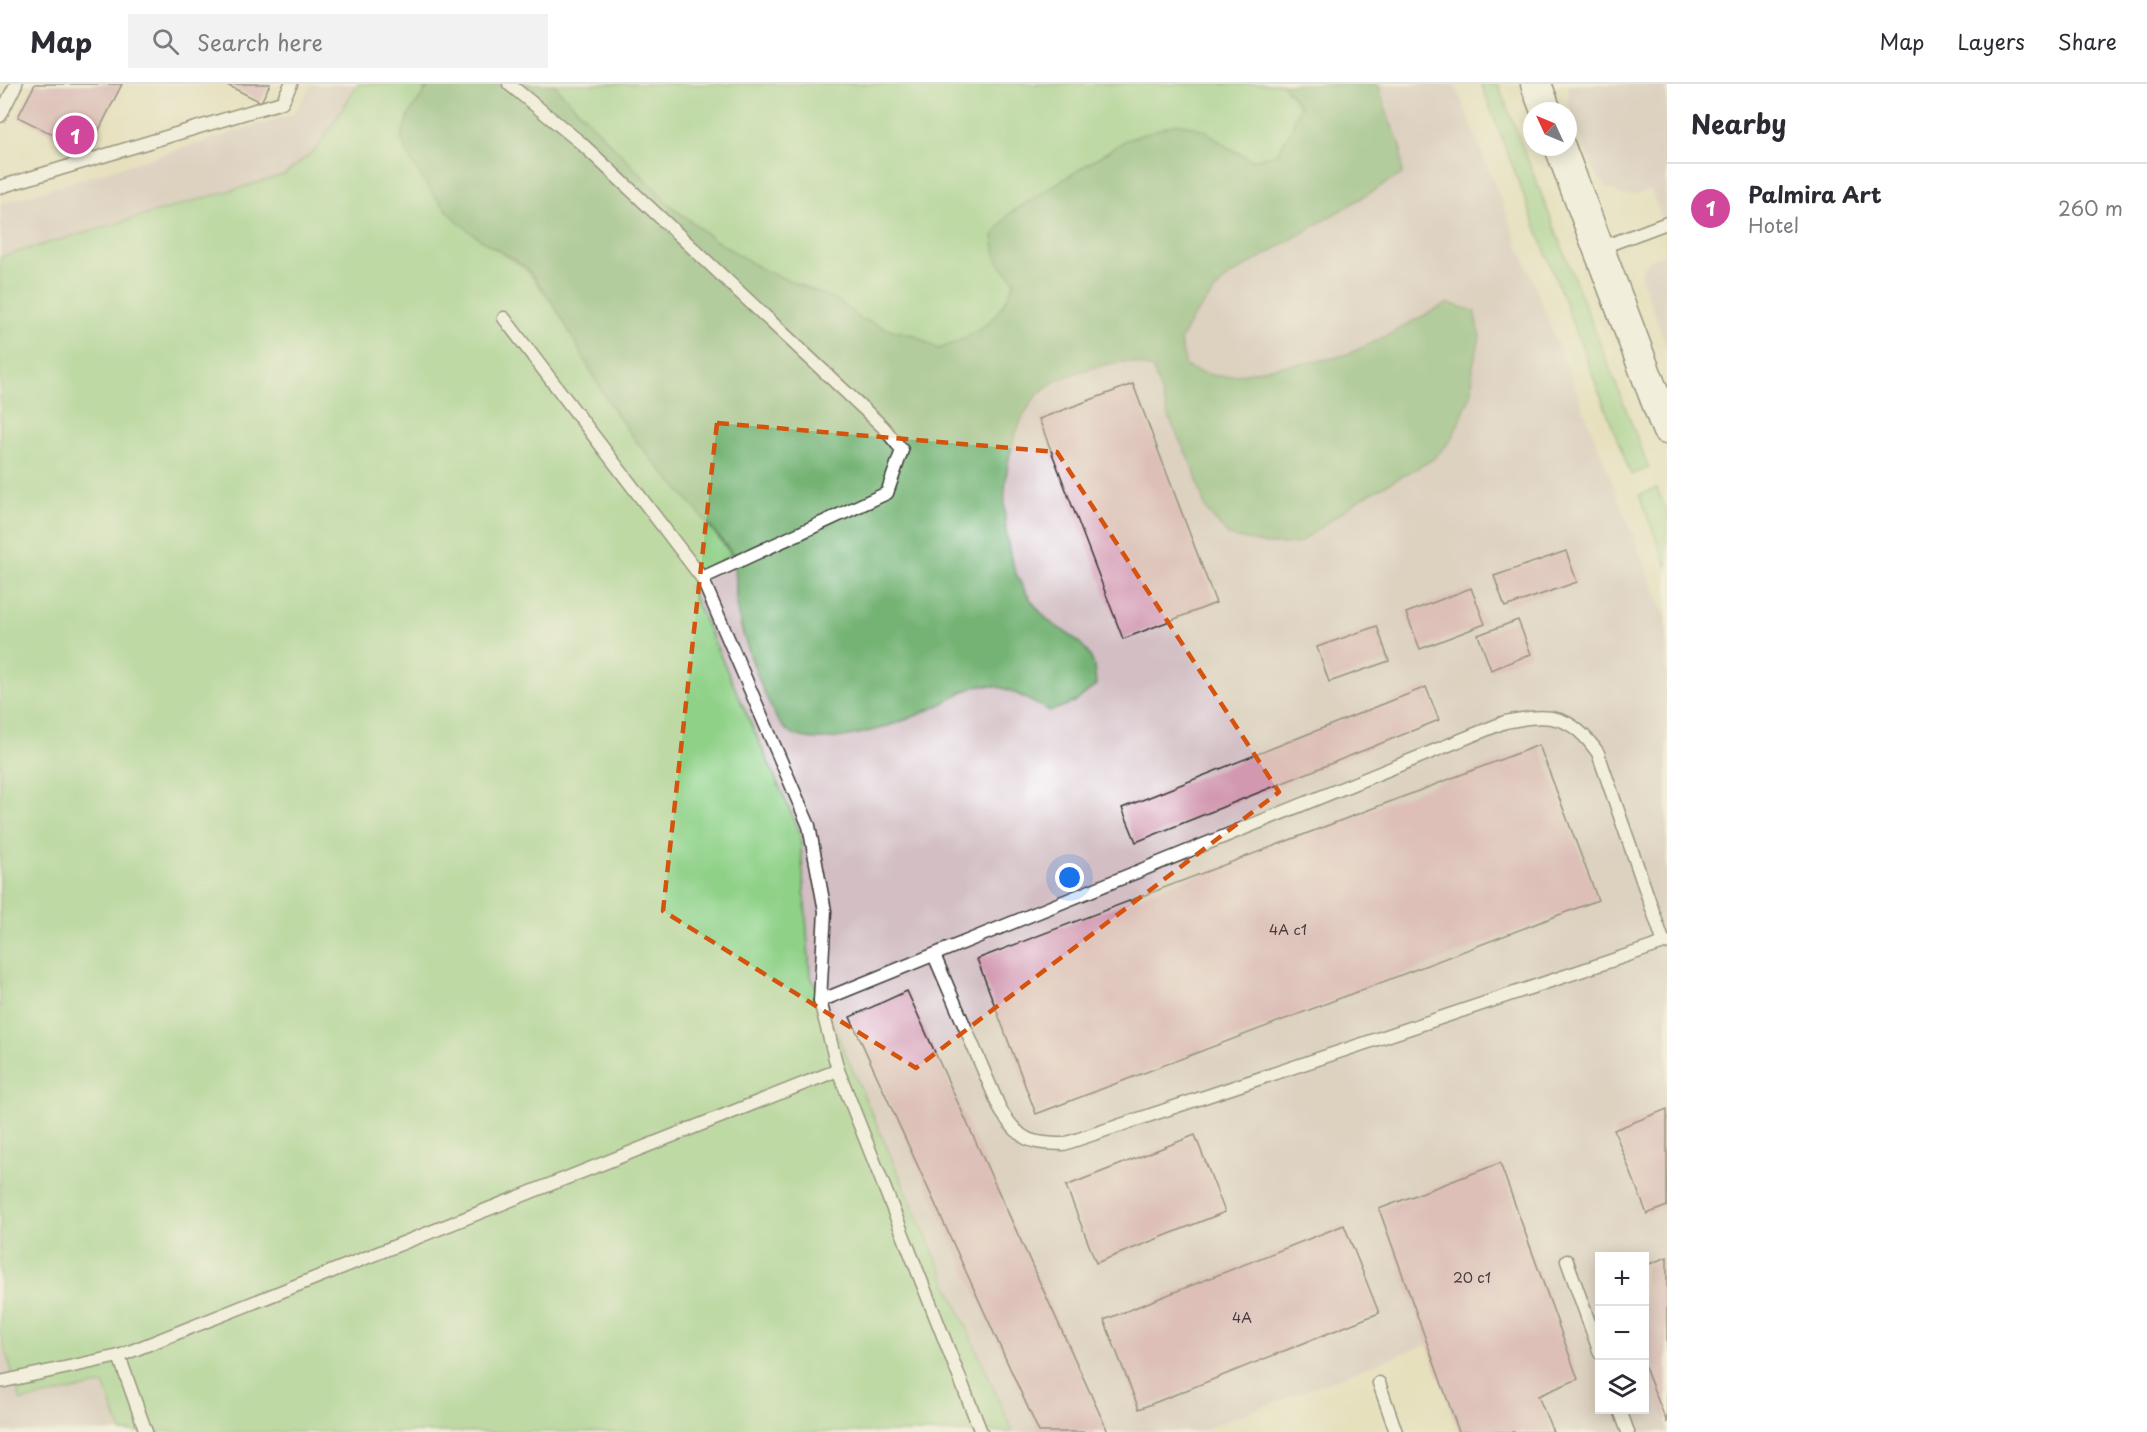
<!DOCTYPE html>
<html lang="en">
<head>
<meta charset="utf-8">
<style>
  :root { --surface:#fff; --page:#f2f2f3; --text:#2b2b33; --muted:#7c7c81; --line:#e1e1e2; --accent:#7c3aed }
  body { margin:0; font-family:"Playpen Sans",sans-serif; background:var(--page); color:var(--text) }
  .controls { position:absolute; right:18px; bottom:18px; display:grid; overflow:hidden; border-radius:0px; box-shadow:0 3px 15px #0003 }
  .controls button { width:54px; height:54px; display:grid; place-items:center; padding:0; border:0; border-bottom:2px solid var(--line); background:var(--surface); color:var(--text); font:30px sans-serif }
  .compass { position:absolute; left:1523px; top:18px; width:54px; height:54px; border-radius:50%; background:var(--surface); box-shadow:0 3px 15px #0003; rotate:314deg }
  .you { position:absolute; left:1070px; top:794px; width:21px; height:21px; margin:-15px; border:4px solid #fff; border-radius:50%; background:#1a73e8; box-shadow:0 0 0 9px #1a73e833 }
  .badge { display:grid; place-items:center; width:39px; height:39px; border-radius:50%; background:var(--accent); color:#fff; font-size:20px; font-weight:700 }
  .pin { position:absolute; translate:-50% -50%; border:3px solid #fff; box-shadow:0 2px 6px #0006 }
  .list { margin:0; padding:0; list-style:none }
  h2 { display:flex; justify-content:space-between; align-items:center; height:78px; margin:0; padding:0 24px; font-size:26px }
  h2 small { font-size:20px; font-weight:400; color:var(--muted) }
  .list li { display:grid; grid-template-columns:39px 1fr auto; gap:18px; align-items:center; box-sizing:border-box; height:90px; padding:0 24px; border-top:2px solid var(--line) }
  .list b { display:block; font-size:22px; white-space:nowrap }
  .list p { margin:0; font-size:20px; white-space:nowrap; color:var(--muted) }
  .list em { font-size:20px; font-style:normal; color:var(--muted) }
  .icon { flex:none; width:33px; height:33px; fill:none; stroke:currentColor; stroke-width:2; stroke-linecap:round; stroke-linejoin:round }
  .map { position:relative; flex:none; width:1667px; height:1348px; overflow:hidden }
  header { display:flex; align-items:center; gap:36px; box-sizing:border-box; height:84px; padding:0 30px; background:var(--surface); border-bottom:2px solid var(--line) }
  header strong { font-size:28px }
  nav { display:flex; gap:33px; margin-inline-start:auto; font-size:21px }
  .search { width:420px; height:54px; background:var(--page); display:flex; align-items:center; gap:15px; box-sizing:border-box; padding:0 21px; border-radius:0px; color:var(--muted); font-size:22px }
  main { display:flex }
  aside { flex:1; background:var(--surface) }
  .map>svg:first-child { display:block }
  .industrial { fill:#d2bec3; fill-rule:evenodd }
  .green { fill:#90d188; stroke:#567652; stroke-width:1.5 }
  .forest { fill:#74b374; stroke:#486848; stroke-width:1.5 }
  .building { fill:#d298b0 }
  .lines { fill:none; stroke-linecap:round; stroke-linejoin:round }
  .service-casing { stroke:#3a3934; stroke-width:15 }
  .tertiary-casing { stroke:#3a3934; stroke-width:33 }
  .service { stroke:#fff; stroke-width:12 }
  .tertiary { stroke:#fff; stroke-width:30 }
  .marked { fill:none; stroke:#d4530e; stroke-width:4.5; stroke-dasharray:12 8; stroke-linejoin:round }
  .labels { text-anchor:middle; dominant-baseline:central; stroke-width:4.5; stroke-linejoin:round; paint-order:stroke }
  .number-label { font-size:14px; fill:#4a3b41 }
</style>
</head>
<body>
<header>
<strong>Map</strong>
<div class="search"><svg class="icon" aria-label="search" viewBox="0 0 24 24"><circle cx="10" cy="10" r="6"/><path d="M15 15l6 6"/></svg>Search here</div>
<nav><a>Map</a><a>Layers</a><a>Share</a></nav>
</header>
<main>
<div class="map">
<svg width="1667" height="1348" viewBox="0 0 1667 1348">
  <rect width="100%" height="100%" fill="#fff"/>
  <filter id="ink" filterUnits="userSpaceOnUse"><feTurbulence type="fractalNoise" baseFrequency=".0167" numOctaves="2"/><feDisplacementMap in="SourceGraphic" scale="12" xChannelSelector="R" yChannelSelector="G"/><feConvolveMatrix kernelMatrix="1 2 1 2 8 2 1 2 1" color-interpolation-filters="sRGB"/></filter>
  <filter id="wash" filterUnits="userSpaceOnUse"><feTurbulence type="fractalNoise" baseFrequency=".008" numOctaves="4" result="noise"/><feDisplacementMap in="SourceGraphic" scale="24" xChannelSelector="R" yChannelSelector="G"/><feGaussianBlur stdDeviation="1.35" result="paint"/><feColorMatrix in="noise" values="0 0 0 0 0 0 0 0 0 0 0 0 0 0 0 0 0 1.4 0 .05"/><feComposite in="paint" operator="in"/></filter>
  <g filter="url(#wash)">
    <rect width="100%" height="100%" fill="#e6e0bd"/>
    <g class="industrial">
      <path d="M312,0h1143l212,536v812h-208l-31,-88 -231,88h-1197v-1228l294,-90zM1600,1172h44v154h-44z"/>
      <path d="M1569,0h98v150l-16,-44 -16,5h-14l-16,-9 -11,-15 -26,-68z"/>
      <path d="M1667,169v95l-26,-71 1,-9 6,-7z"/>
    </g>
    <g class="green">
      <path d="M358,0h72l-6,5 17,114 40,37 44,28 34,43 38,71 30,47 71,82 33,43 -42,32 111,247 10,141 203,458h-892l-17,-48 -83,17 -21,-67v-1077l284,-82 33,-27z"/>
      <path d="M553,0h729l18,22 -9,25 -14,23 -25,6 -25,-13 -22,-17 -79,10 -117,74 -16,22 4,25 18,20c-15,39 -38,55 -77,68l-24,-14 -27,-6 -27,-11 -22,-17 -77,-32 -46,-29 -44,-34z"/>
      <path d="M1481,0h17l151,384 -18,7z"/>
      <path d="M1657,404l10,25v54l-28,-72z"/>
    </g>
    <path class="forest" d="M430,0h123l118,122 44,34 46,29 77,32 22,17 27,11 27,6 24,14c39,-13 62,-29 77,-68l-18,-20 -4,-25 16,-22 117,-74 52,-17 27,7 22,17 25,13 25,-6 14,-24 9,-24 -18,-22h96l12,38 11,24 1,28 -176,104 -33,39 -13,24 6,26c41,16 44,8 84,1 26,-5 51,-5 77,-14 35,-13 68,-36 102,-51l25,8 6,26 -7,28 -1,28 -21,47 -19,20 -70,38 -65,46h-31l-37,-8 -23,-26 -12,-40 -24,-50 -17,-51c-8,-2 -18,-7 -26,-7 -15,-1 -62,13 -75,21 -52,33 -58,144 -34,195 6,13 21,35 32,44 15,11 32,18 41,36 4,7 4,19 5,27l-21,17 -24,9c-24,-9 -43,-28 -69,-25 -17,1 -35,17 -51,23 -32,15 -114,45 -145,21 -17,-13 -45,-98 -49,-121 -3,-18 2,-39 -6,-56 -4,-8 -13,-16 -19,-24 -26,-34 -59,-65 -85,-100 -38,-50 -58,-111 -99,-159 -12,-13 -32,-20 -47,-30 -35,-25 -65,-62 -80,-102l8,-24z"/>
    <g id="blocks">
      <g class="building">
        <path d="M35,0h87l-34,68 -70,-35z"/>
        <path d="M225,0h45l-9,18z"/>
        <path d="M1133,300l83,219 -93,36 -84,-220z"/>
        <path d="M1566,467l11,31 -72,25 -11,-31z"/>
        <path d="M1471,504l14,36 -65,25 -14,-36z"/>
        <path d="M1518,536l13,34 -40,16 -13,-35z"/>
        <path d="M1377,542l12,35 -60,21 -12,-35z"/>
        <path d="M1426,603l13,33 -303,122 -14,-34z"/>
        <path d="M1539,661l59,155 -562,214 -59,-155z"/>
        <path d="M907,907l201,441h-69l-189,-415z"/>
        <path d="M1667,1025v97l-20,8 -33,-84z"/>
        <path d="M1195,1051l30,77 -129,51 -30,-77z"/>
        <path d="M1500,1079l78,216 -40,17 15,36h-94l-80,-223z"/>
        <path d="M1344,1141l35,88 -240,96 -35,-89z"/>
        <path d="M1667,1173v166l-23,-58v-99z"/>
      </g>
    </g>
  </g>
  <g filter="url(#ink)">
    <use href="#blocks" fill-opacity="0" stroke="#3a3934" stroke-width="1.5"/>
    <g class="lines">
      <g class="service-casing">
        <g id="service">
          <path d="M509,0l72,59 302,284 19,23 -15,43 -185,85"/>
          <path d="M0,32l16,-32"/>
          <path d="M0,103l282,-85 9,-18"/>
          <path d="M1600,164l67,-25"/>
          <path d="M504,234l198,260 107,248 16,85 -5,90 18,69 143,362"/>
          <path d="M934,871l67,156c19,29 28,33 63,33l603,-202"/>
          <path d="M820,917l685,-279c45,-9 66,-8 93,31l66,190"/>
          <path d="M1567,1177l33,92"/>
          <path d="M0,1298l119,-26"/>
          <path d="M1379,1299l17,49"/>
          <path d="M1620,1326l8,22"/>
          <path d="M146,1348l-27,-76 719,-286"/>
        </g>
      </g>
      <g class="tertiary-casing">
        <g id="tertiary">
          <path d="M1536,0l10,27"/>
          <path d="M1560,63l107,282"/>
        </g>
      </g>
      <use href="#service" class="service"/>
      <use href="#tertiary" class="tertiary"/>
    </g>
  </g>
  <path d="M0 0H1667V1348H0ZM717,339l340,29 222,340 -363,276 -253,-157z" fill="#e6e0bd" fill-opacity=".55" fill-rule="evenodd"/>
  <path class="marked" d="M717,339l340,29 222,340 -363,276 -253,-157z"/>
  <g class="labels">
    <g class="number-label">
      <text x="1288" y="845">4А с1</text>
      <text x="1472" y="1193">20 с1</text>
      <text x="1242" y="1233">4А</text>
    </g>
  </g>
</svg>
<div class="controls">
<button>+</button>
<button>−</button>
<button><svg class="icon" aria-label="layers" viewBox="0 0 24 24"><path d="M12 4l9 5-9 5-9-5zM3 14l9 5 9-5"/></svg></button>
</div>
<svg class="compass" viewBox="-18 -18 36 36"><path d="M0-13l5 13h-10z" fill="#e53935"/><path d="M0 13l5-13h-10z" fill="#7c7c81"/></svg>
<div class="you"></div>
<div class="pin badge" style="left:75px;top:51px;background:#d1479c">1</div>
</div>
<aside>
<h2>Nearby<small></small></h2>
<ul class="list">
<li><span class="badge" style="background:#d1479c">1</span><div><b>Palmira Art</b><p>Hotel</p></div><em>260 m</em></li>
</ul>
</aside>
</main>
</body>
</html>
